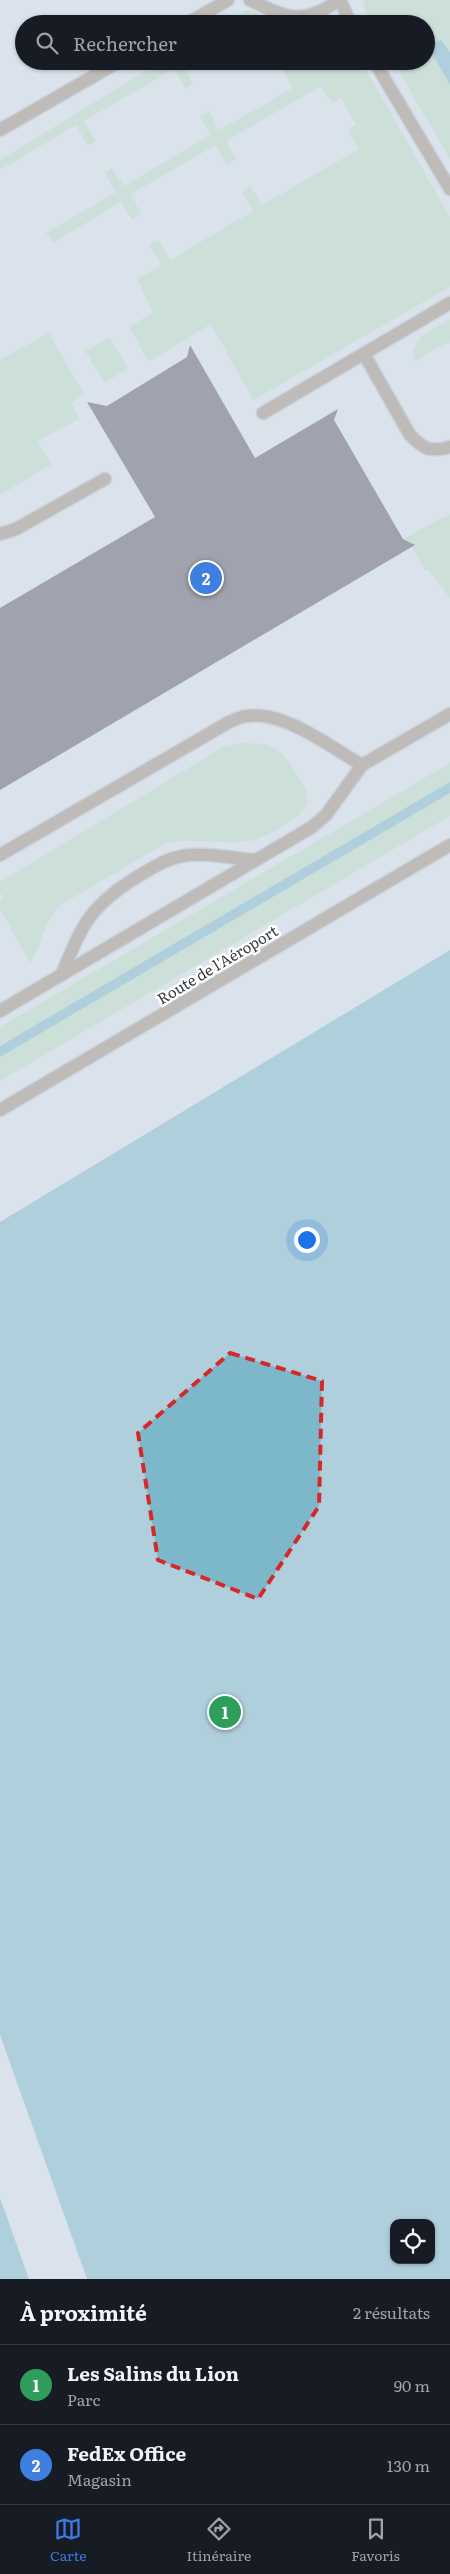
<!DOCTYPE html>
<html lang="fr">
<head>
<meta charset="utf-8">
<style>
  :root { --surface:#171b24; --page:#242831; --text:#f1f3f6; --muted:#9ea1a6; --line:#363941; --accent:#3d79e9 }
  body { margin:0; font-family:Literata,serif; background:var(--page); color:var(--text) }
  .controls { position:absolute; right:15px; bottom:15px; display:grid; overflow:hidden; border-radius:10px; box-shadow:0 1px 4px #0004 }
  .controls button { width:45px; height:45px; display:grid; place-items:center; padding:0; border:0; border-bottom:1px solid var(--line); background:var(--surface); color:var(--text); font:25px sans-serif }
  .you { position:absolute; left:306px; top:1239px; width:18px; height:18px; margin:-12px; border:4px solid #fff; border-radius:50%; background:#1a73e8; box-shadow:0 0 0 8px #1a73e833 }
  .badge { display:grid; place-items:center; width:32px; height:32px; border-radius:50%; background:var(--accent); color:#fff; font-size:16px; font-weight:700 }
  .pin { position:absolute; translate:-50% -50%; border:2px solid #fff; box-shadow:0 1px 5px #0006 }
  .list { margin:0; padding:0; list-style:none }
  h2 { display:flex; justify-content:space-between; align-items:center; height:65px; margin:0; padding:0 20px; font-size:21px }
  h2 small { font-size:16px; font-weight:400; color:var(--muted) }
  .list li { display:grid; grid-template-columns:32px 1fr auto; gap:15px; align-items:center; box-sizing:border-box; height:80px; padding:0 20px; border-top:1px solid var(--line) }
  .list b { display:block; font-size:19px; white-space:nowrap }
  .list p { margin:0; font-size:16px; white-space:nowrap; color:var(--muted) }
  .list em { font-size:16px; font-style:normal; color:var(--muted) }
  .icon { flex:none; width:28px; height:28px; fill:none; stroke:currentColor; stroke-width:2; stroke-linecap:round; stroke-linejoin:round }
  .map { position:relative; flex:none; width:450px; height:2279px; overflow:hidden }
  .search { position:absolute; background:var(--surface); box-shadow:0 1px 4px #0004; left:15px; right:15px; top:15px; height:55px; display:flex; align-items:center; gap:12px; box-sizing:border-box; padding:0 18px; border-radius:28px; color:var(--muted); font-size:19px }
  .sheet { height:225px; background:var(--surface) }
  nav { display:flex; justify-content:space-around; align-items:center; box-sizing:border-box; height:70px; border-top:1px solid var(--line); background:var(--surface); font-size:14px; color:var(--muted) }
  nav a { display:grid; justify-items:center; gap:2px }
  nav .on { color:var(--accent) }
  .map>svg:first-child { display:block }
  .green { fill:#bad9c0 }
  .water { fill:#7cb7ca; fill-rule:evenodd }
  .building { fill:#5a5660 }
  .lines { fill:none; stroke-linecap:round; stroke-linejoin:round }
  .minor-casing { stroke:#b7bec6; stroke-width:15 }
  .minor { stroke:#9c897b; stroke-width:12 }
  .marked { fill:none; stroke:#d62828; stroke-width:4; stroke-dasharray:10 6; stroke-linejoin:round }
  .labels { text-anchor:middle; dominant-baseline:central; stroke-width:5; stroke-linejoin:round; paint-order:stroke }
  .street-label { font-size:15px; fill:#393d40; stroke:#fff }
</style>
</head>
<body>
<div class="map">
<svg width="450" height="2279" viewBox="0 0 450 2279">
  <rect width="100%" height="100%" fill="#dae3ec"/>
  <g class="green">
    <path d="M363,0h87v159l-57,-98h33v-37h-57z"/>
    <path d="M246,10l8,1 21,13h-20l-2,-4 -6,4h-23z"/>
    <path d="M162,61h23l-3,3 11,19 -7,6 -12,-20 -90,52 12,20 -8,5 -12,-21 -76,45v-10z"/>
    <path d="M277,61h84l89,156v70l-197,113 -42,-76 -62,38 -20,-35 24,-15 -16,-33 25,-13 -13,-21 9,-5 12,20 83,-49 -11,-19 8,-6 12,19 97,-56 -11,-19 8,-6 -15,-26 -9,5 -11,-17 -95,55 10,18 -10,6 -10,-20 -85,49 10,20 -9,6 -11,-18 -68,41 -7,-10 70,-41 -11,-19 7,-5 12,18 86,-51 -10,-19 9,-5 10,19 74,-42z"/>
    <path d="M450,319v25l-2,-2 -33,19c-10,-21 21,-33 35,-42z"/>
    <path d="M49,333l35,61 -13,9 8,16 -41,22 13,24 -51,30v-135z"/>
    <path d="M109,337l19,31 -23,15 -20,-32z"/>
    <path d="M450,514v84l-22,-29 -3,1 -13,-23 3,-2 -12,-6z"/>
    <path d="M241,743c29,1 37,1 53,27 6,10 14,19 14,31 -1,14 -44,38 -58,40 -27,4 -56,-3 -84,2l-107,63 -14,22 -7,21 -8,14 -30,-54v-9l3,-2 -3,-6v-10l223,-135z"/>
    <path d="M450,763v53l-450,265v-54z"/>
  </g>
  <g class="water">
    <path d="M441,40l9,12v32l-19,-32 -1,-6z"/>
    <path d="M450,782v11l-450,264v-11z"/>
    <path d="M450,950v1329h-363l-87,-244v-813zM394,2223h37v37h-37z"/>
    <path d="M0,2198l29,81h-29z"/>
  </g>
  <path class="building" d="M190,345l65,113 83,-49 -4,11 69,119 12,6 -415,245v-182l155,-91 -68,-115 20,4 80,-49z"/>
  <g class="lines">
    <g class="minor-casing">
      <g id="minor">
        <path d="M250,0c37,18 53,26 89,0"/>
        <path d="M340,0l11,24"/>
        <path d="M186,24l42,-24"/>
        <path d="M374,61l76,128"/>
        <path d="M0,130l120,-69"/>
        <path d="M364,354l46,81c15,15 20,17 40,12"/>
        <path d="M263,413l187,-110"/>
        <path d="M0,534l16,-5 89,-50"/>
        <path d="M0,855l229,-133c6,-2 12,-6 19,-6 37,-5 82,31 114,49"/>
        <path d="M62,974c21,-52 29,-69 78,-99 14,-8 26,-16 42,-19 23,-4 49,2 73,4"/>
        <path d="M0,1011l312,-184 14,-12 36,-50 88,-51"/>
        <path d="M0,1110l450,-265"/>
      </g>
    </g>
    <use href="#minor" class="minor"/>
  </g>
  <path d="M0 0H450V2279H0ZM230,1353l92,28 -3,125 -61,93 -100,-39 -20,-127z" fill="#dae3ec" fill-opacity=".55" fill-rule="evenodd"/>
  <path class="marked" d="M230,1353l92,28 -3,125 -61,93 -100,-39 -20,-127z"/>
  <g class="labels">
    <g class="street-label">
      <text transform="translate(217 964) rotate(-31)">Route de l'Aéroport</text>
    </g>
  </g>
</svg>
<div class="controls">
<button><svg class="icon" aria-label="locate" viewBox="0 0 24 24"><circle cx="12" cy="12" r="6"/><path d="M12 2v4M12 18v4M2 12h4M18 12h4"/></svg></button>
</div>
<div class="you"></div>
<div class="pin badge" style="left:225px;top:1712px;background:#2e9e5b">1</div>
<div class="pin badge" style="left:206px;top:578px;background:#3f7fe0">2</div>
<div class="search"><svg class="icon" aria-label="search" viewBox="0 0 24 24"><circle cx="10" cy="10" r="6"/><path d="M15 15l6 6"/></svg>Rechercher</div>
</div>
<section class="sheet">
<h2>À proximité<small>2 résultats</small></h2>
<ul class="list">
<li><span class="badge" style="background:#2e9e5b">1</span><div><b>Les Salins du Lion</b><p>Parc</p></div><em>90 m</em></li>
<li><span class="badge" style="background:#3f7fe0">2</span><div><b>FedEx Office</b><p>Magasin</p></div><em>130 m</em></li>
</ul>
</section>
<nav>
<a class="on"><svg class="icon" aria-label="map" viewBox="0 0 24 24"><path d="M3 6l6-2 6 2 6-2v14l-6 2-6-2-6 2zM9 4v14M15 6v14"/></svg>Carte</a>
<a><svg class="icon" aria-label="directions" viewBox="0 0 24 24"><path d="M12 3l9 9-9 9-9-9zM9 14v-3h6M13 9l2 2-2 2"/></svg>Itinéraire</a>
<a><svg class="icon" aria-label="saved" viewBox="0 0 24 24"><path d="M7 4h10v16l-5-4-5 4z"/></svg>Favoris</a>
</nav>
</body>
</html>
